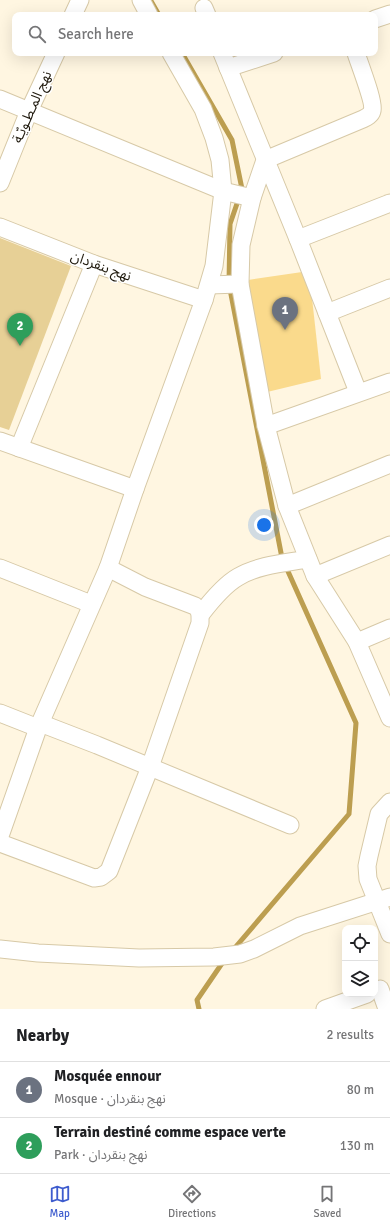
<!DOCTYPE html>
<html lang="en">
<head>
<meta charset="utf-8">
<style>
  :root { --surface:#fff; --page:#f2f2f2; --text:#202124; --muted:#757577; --line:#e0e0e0; --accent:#3e5cce }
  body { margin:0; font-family:Signika,"Noto Sans Arabic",sans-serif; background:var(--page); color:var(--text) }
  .controls { position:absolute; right:12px; bottom:12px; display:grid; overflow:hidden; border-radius:8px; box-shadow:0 4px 16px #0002 }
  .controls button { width:36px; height:36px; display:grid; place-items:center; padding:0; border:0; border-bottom:1px solid var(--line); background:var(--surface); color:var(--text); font:20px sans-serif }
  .you { position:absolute; left:264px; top:525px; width:14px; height:14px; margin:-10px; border:3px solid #fff; border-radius:50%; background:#1a73e8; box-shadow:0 0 0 6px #1a73e833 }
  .badge { display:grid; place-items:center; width:26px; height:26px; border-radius:50%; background:var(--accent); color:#fff; font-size:13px; font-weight:700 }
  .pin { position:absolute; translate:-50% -33px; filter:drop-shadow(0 1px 2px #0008) }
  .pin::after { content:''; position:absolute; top:21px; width:14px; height:12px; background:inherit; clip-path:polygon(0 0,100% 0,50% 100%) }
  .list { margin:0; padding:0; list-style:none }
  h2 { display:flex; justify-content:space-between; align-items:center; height:52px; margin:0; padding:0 16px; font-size:17px }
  h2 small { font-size:13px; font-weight:400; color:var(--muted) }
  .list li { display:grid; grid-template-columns:26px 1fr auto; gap:12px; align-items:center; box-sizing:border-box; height:56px; padding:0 16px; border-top:1px solid var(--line) }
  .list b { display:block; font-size:15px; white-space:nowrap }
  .list p { margin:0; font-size:13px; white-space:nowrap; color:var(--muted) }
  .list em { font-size:13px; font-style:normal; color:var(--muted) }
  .icon { flex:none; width:22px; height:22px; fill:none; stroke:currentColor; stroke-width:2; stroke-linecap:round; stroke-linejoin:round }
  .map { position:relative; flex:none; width:390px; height:1009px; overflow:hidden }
  .search { position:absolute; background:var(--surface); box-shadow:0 4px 16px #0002; left:12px; right:12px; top:12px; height:44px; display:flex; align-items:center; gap:10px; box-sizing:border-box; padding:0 14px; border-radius:8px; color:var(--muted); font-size:15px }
  .sheet { height:164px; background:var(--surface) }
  nav { display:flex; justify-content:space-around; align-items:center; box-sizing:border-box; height:56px; border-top:1px solid var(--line); background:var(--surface); font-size:11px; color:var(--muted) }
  nav a { display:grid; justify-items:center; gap:2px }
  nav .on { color:var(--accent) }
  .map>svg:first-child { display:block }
  .green { fill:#e7d096 }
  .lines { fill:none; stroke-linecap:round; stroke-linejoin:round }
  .stream { stroke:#bc9e50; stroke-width:5 }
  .building { fill:#fada8c }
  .minor-casing { stroke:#d7c9a7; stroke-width:19 }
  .minor { stroke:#fff; stroke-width:17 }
  .labels { text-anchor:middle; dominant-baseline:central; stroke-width:3; stroke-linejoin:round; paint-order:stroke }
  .street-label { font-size:14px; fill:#1d170b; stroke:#fff }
</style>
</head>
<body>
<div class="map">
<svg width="390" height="1009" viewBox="0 0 390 1009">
  <rect width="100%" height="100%" fill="#fff6e1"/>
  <path class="green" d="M0,238l71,28 -62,164 -9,-3z"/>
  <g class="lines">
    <g class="stream">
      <path d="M151,1l8,14"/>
      <path d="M182,53l50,87 10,49 -12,35 -1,60 53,274 74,165 -7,91 -116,136"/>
      <path d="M199,1009l-2,-9 28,-41"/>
    </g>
  </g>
  <path class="building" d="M309,271l12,108 -58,14 -15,-113z"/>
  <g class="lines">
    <g class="minor-casing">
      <g id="minor">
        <path d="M141,0l8,15"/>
        <path d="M204,8l3,7"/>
        <path d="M73,15l7,-15"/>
        <path d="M375,19l15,-5"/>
        <path d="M222,53l76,186 60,153"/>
        <path d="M356,53c3,10 19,50 16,58 -1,4 -5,6 -9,8l-98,41 -13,38 -11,47 -1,39 26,142 21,80 28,70 42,66 33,76"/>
        <path d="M228,68l46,-15"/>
        <path d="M0,99l223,92 29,7"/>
        <path d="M0,183l29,-72 27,-58"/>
        <path d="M0,227l94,37 110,36"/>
        <path d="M298,239l92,-36"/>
        <path d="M209,285l31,-1"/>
        <path d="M327,313l63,-25"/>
        <path d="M266,426l124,-44"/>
        <path d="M0,441l135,48"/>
        <path d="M19,448l75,-184"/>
        <path d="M287,506l103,-42"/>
        <path d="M0,568l91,36"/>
        <path d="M315,576l75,-31"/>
        <path d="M201,614c10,-13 23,-29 37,-37 20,-12 47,-14 70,-18"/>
        <path d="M357,642l33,-14"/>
        <path d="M0,713l38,15"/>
        <path d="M40,723l57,22 193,80"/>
        <path d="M390,802l-11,12 -10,42 -2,10 1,13 22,55"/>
        <path d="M0,836l38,-108 70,-160 27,-79 69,-189 10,-34 9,-75 -3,-31 -6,-22 -11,-29 -32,-56"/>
        <path d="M0,843l94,35 7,-1 8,-6 41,-104 50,-144c0,-7 1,-12 -5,-17l-50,-19 -37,-19"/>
        <path d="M0,949l38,4 101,5 75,-1 26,-3 14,-5 46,-23 90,-29"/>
        <path d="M380,989l7,20"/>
        <path d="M325,1009l42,-15"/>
      </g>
    </g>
    <use href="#minor" class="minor"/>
  </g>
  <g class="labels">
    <g class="street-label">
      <text transform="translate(32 107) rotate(-66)">نهج المـطـويّـة</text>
      <text transform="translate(101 266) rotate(20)">نهج بنقردان</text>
    </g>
  </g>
</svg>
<div class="controls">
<button><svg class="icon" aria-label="locate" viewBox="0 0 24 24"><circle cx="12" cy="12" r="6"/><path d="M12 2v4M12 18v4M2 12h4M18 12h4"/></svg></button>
<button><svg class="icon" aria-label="layers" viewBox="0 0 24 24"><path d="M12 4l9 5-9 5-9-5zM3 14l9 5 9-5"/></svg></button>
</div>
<div class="you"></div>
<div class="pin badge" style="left:285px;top:330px;background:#6b7280">1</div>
<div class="pin badge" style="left:20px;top:346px;background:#2e9e5b">2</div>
<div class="search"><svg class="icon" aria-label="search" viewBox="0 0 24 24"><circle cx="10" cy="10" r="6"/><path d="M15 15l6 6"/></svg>Search here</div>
</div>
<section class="sheet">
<h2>Nearby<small>2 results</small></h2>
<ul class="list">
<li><span class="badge" style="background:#6b7280">1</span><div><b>Mosquée ennour</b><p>Mosque · نهج بنقردان</p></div><em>80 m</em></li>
<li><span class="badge" style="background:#2e9e5b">2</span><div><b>Terrain destiné comme espace verte</b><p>Park · نهج بنقردان</p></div><em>130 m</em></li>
</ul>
</section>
<nav>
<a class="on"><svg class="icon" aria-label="map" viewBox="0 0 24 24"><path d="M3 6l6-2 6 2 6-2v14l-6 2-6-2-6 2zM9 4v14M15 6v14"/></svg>Map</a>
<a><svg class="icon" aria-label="directions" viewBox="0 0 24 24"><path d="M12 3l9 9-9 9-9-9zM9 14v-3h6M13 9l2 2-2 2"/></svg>Directions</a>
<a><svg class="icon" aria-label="saved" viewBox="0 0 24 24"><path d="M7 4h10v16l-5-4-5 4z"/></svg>Saved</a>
</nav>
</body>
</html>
